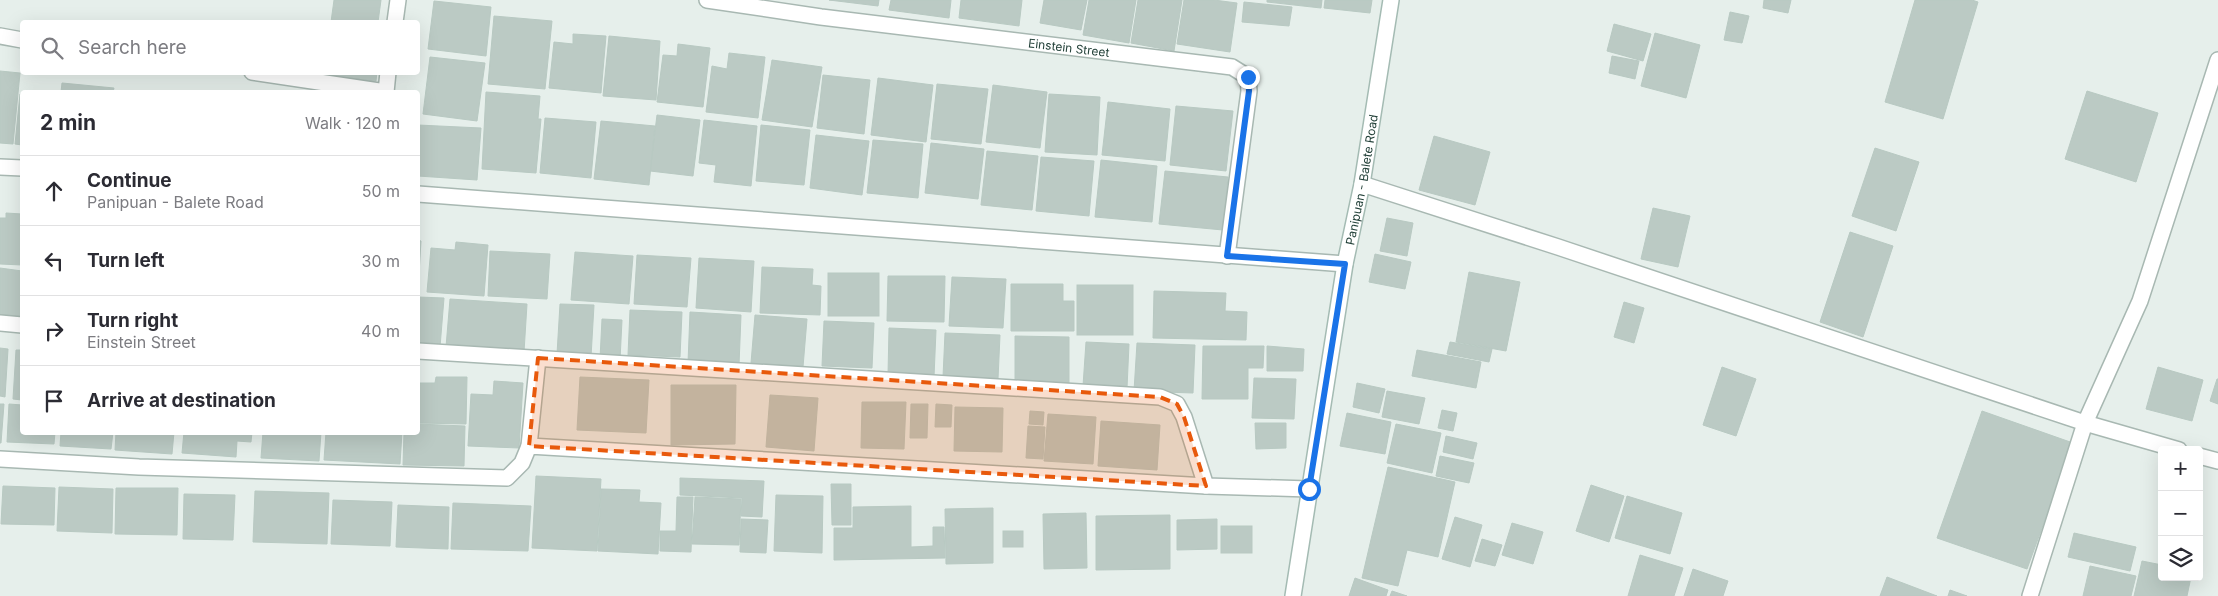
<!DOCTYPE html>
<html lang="en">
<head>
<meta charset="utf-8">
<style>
  :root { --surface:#fff; --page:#f7f7f7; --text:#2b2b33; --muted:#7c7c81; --line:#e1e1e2 }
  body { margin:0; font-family:Inter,sans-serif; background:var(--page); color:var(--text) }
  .controls { position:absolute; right:15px; bottom:15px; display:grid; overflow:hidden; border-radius:5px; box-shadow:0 5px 20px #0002 }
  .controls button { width:45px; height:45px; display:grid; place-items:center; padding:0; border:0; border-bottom:1px solid var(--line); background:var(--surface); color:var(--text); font:25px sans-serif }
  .stop { position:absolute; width:15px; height:15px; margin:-11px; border:4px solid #1a73e8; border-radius:50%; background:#fff }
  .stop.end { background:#1a73e8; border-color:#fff; box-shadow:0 1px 5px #0008 }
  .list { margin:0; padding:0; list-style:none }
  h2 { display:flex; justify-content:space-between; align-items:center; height:65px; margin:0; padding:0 20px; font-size:21px }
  h2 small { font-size:16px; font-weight:400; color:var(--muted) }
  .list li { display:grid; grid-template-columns:32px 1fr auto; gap:15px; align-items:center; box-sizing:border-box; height:70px; padding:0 20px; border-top:1px solid var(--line) }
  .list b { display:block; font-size:19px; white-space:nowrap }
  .list p { margin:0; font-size:16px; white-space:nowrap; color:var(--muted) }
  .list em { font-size:16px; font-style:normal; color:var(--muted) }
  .icon { flex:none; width:28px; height:28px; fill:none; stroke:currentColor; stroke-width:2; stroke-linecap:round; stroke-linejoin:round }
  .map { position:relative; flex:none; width:2218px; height:596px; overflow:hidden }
  .search { position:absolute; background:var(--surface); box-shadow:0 5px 20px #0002; left:20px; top:20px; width:400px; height:55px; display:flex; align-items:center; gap:12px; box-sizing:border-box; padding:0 18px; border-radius:5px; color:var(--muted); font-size:19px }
  .panel { position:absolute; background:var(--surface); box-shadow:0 5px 20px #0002; left:20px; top:90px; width:400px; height:345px; border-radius:5px }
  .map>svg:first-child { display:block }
  .building { fill:#bbcac4; stroke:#b8c9c2 }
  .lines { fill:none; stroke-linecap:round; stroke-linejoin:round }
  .service-casing { stroke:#a8b8b2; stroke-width:18 }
  .minor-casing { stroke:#a8b8b2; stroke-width:18 }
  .secondary-casing { stroke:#a4bbb3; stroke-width:18 }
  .service { stroke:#fff; stroke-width:15 }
  .minor { stroke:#fff; stroke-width:15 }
  .secondary { stroke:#fff; stroke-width:15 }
  .route { stroke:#1a73e8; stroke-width:6 }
  .marked { fill:#e8590c; fill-opacity:0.2; stroke:#e8590c; stroke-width:4; stroke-dasharray:10 6; stroke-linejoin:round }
  .labels { text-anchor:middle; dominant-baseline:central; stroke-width:4.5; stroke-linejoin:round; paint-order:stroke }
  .street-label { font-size:12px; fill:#24423a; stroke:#f7fbf9 }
</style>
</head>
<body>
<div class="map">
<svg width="2218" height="596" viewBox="0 0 2218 596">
  <rect width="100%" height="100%" fill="#e6efeb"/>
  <g class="building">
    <path d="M334,0h47l-3,22h-47z"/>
    <path d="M829,0h50l-1,6z"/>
    <path d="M891,0h60l-2,18 -60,-8z"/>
    <path d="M961,0h61l-3,26 -60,-8z"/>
    <path d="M1044,0h43l-6,30 -41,-7z"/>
    <path d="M1089,0h47l-7,43 -46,-8z"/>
    <path d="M1138,0h44l-8,51 -43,-8z"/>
    <path d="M1184,0h30l23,3 -7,49 -53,-8z"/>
    <path d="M1267,0h55l-1,8 -54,-6z"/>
    <path d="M1325,0h47l-2,13 -46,-5z"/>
    <path d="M1764,0h27l-3,13 -25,-5z"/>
    <path d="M1915,0h57l6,2 -35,117 -58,-17z"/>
    <path d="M434,1l57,6 -5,49 -58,-7z"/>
    <path d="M1244,2l48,5 -3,19 -47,-4z"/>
    <path d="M1730,12l19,4 -7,27 -18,-3z"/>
    <path d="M494,16l58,5 -7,68 -57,-5z"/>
    <path d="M1614,24l37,10 -8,27 -36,-10z"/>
    <path d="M1655,33l45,12 -14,53 -45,-12z"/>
    <path d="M573,34l33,2 -5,57 -52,-5 5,-46 19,2z"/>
    <path d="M609,36l51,5 -4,59 -53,-4z"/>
    <path d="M678,44l32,4 -7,59 -46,-5 6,-47 14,1z"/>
    <path d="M729,53l36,4 -7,61 -52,-6 6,-46 15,3z"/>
    <path d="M1612,56l27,5 -4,18 -26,-6z"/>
    <path d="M430,57l55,6 -8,58 -54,-7z"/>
    <path d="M772,60l50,7 -10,60 -50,-7z"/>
    <path d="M0,71l20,2 -7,71 -13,-1z"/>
    <path d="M322,72h55l-1,9 -54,-5z"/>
    <path d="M823,75l47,5 -6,54 -47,-6z"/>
    <path d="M878,78l55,7 -7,57 -55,-7z"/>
    <path d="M62,83l52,5 -1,4h-52z"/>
    <path d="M937,84l51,5 -7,55 -50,-5z"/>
    <path d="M993,85l54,7 -7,56 -54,-6z"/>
    <path d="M2087,91l71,22 -22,69 -71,-23z"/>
    <path d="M486,92l54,4 -2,23h3l-5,54 -54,-4z"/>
    <path d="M20,94h2v51l-7,-1z"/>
    <path d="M1049,94l51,3 -3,58 -52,-3z"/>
    <path d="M1108,102l62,7 -5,52 -63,-6z"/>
    <path d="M1176,106l57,5 -7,60 -56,-6z"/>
    <path d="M657,115l43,5 -7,56 -43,-5z"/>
    <path d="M545,118l51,4 -5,56 -51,-5z"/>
    <path d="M704,120l53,6 -6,60 -37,-4 2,-17 -17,-2z"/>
    <path d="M601,121l54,5 -6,59 -55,-6z"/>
    <path d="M418,125l63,3 -4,52 -59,-4z"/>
    <path d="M761,125l49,5 -6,55 -48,-4z"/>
    <path d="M816,135l53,6 -7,54 -52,-7z"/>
    <path d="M1434,136l56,16 -15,53 -56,-15z"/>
    <path d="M873,140l50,4 -5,54 -51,-5z"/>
    <path d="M931,143l53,6 -6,50 -53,-6z"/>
    <path d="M1875,148l44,14 -23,69 -44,-15z"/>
    <path d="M987,151l51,5 -6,54 -51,-5z"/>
    <path d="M1041,157l53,4 -5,55 -53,-5z"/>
    <path d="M1101,160l56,6 -5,56 -57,-5z"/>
    <path d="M1165,171l63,6 -5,53 -64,-6z"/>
    <path d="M1653,208l37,8 -12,51 -37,-8z"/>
    <path d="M6,213l16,1v51l-22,-1v-46h6z"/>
    <path d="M1387,218l26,5 -6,33 -27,-5z"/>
    <path d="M1850,232l43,14 -30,91 -43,-15z"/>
    <path d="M418,240l3,1 -3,50z"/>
    <path d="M456,242l32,3 -4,51 -57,-4 4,-44 24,2z"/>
    <path d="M490,251l60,3 -3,45 -59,-3z"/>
    <path d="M575,252l58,4 -4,48 -58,-4z"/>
    <path d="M1375,254l36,8 -6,27 -36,-7z"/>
    <path d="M637,255l54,3 -4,49 -53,-3z"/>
    <path d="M699,258l55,3 -3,51 -55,-4z"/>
    <path d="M762,267l51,2 -1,16 9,1 -1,29 -60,-2z"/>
    <path d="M0,268l22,3v46l-22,-2z"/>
    <path d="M1469,272l51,10 -14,69 -50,-9z"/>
    <rect x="828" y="273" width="51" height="43"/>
    <path d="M888,276h57l-1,46 -57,-1z"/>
    <path d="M952,277l54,2 -3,49 -54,-2z"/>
    <path d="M1011,284h52v17h11v30h-63z"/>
    <rect x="1077" y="285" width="56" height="50"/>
    <path d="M1154,291l72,2 -1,18 22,1 -1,28 -93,-2z"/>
    <path d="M418,297l26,1 -4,49 -22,-2z"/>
    <path d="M450,299l77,5 -3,48 -78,-5z"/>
    <path d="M1624,302l20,6 -10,35 -20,-6z"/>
    <path d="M560,304l34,1 -3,52 -34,-3z"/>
    <path d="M630,310l52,2 -2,45 -52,-2z"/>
    <path d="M690,312l51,3 -2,50 -51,-2z"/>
    <path d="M755,315l52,4 -4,48 -52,-4z"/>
    <path d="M602,319l20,1 -2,40 -20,-1z"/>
    <path d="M824,321l50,2 -2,45 -50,-2z"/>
    <path d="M889,328l47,2 -2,47 -46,-2z"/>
    <path d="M945,333l55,2 -2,44 -55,-2z"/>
    <path d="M1015,336l54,1v49h-54z"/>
    <path d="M1086,342l43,2 -2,44 -44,-2z"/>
    <path d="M1450,342l42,7 -3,13 -42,-8z"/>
    <path d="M1137,343l58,2 -2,48 -59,-2z"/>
    <path d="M1203,346h61l-1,22h-15v31h-46z"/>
    <path d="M1267,346l37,3 -1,22h-36z"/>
    <path d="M0,348l8,1 -3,48 -5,-1z"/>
    <path d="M16,350h6v50l-9,-1z"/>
    <path d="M1417,350l64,12 -5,26 -64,-12z"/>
    <path d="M1722,367l34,12 -20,57 -33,-11z"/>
    <path d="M2158,367l45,13 -11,41 -46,-12z"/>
    <path d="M436,377h31l-1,47 -48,-1v-40h17z"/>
    <path d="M580,377l69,3 -3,53 -69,-3z"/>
    <path d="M1254,378l42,1 -2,40 -42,-1z"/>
    <path d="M2217,379h1v25l-8,-3z"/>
    <path d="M494,381l29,2 -4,65 -51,-2 3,-52 22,1z"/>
    <path d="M1357,383l28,6 -6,24 -26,-6z"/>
    <path d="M671,385h65l-1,59 -64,1z"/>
    <path d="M1387,391l38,7 -6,26 -37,-7z"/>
    <path d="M770,395l48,3 -4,53 -48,-4z"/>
    <path d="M862,402h44l-2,47 -43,-1z"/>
    <path d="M0,404h4l-3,39h-1z"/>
    <path d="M9,404l13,1v27h33l-1,12 -47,-2z"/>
    <path d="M911,404h17l-1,34h-17z"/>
    <path d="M936,404l16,1 -1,22h-16z"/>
    <path d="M955,407l48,1 -1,44 -48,-1z"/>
    <path d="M1442,410l15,3 -4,18 -15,-3z"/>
    <path d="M1030,411l14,1 -1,13 -14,-1z"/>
    <path d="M1982,411l91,32 -46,126 -90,-31z"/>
    <path d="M1347,413l44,9 -6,32 -45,-8z"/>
    <path d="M1048,414l48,3 -3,47 -49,-3z"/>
    <path d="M1101,421l59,4 -3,45 -59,-4z"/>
    <path d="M1255,423h31v25l-30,1z"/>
    <path d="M418,424l47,2 -1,40 -61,-1 1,-33h14z"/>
    <path d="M1396,424l45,9 -9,40 -45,-10z"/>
    <path d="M1028,426l17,1 -2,32 -17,-1z"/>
    <path d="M61,432h52l-2,17 -51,-3z"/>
    <path d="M116,432h58l-2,22 -57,-4z"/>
    <path d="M184,432h68l-1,10 -14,-1 -1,16 -54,-4z"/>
    <path d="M263,432h58l-2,29 -58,-3z"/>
    <path d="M326,432h76l-2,32 -76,-4z"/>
    <path d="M1446,436l31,7 -4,16 -30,-7z"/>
    <path d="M1440,456l34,7 -5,20 -33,-7z"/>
    <path d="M1388,467l67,15 -17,75 -31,-7 -9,36 -36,-8z"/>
    <path d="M536,476l65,3 -4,72 -65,-3z"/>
    <path d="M680,478l84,3 -2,36 -21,-1 1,-18 -62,-3z"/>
    <path d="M831,484h20v41h-19z"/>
    <path d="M1591,485l33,11 -15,46 -33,-11z"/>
    <path d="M3,486l52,2 -1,37 -53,-1z"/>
    <path d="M59,487l54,2 -1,44 -55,-2z"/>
    <path d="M116,488h62l-1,47 -62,-1z"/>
    <path d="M601,489l39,1 -1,12 22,1 -3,51 -60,-3z"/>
    <path d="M255,491l74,2 -2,51 -74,-2z"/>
    <path d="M184,494l51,1 -2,45 -50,-1z"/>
    <path d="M776,495l47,1 -1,57 -48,-2z"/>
    <path d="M1627,496l55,17 -12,41 -55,-16z"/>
    <path d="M677,497h16l-2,55 -31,-1v-20h16z"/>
    <path d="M695,497l46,2 -2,46 -47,-1z"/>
    <path d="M333,500l59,2 -2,44 -59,-2z"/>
    <path d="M453,503l78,3 -3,45 -77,-2z"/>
    <path d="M398,505l51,2 -1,42 -52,-2z"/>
    <path d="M911,506v41l22,-1v-19h11l1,31 -111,2v-32h19v-21z"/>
    <path d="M993,508v55l-47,1 -1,-55z"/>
    <path d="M1086,513l1,55 -43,1 -1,-55z"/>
    <path d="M1170,515v54l-74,1v-54z"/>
    <path d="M1455,517l27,8 -12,42 -28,-8z"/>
    <path d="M741,519l27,1 -2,33 -26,-1z"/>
    <path d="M1217,519v30l-40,1v-30z"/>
    <path d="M1512,523l31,9 -10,32 -31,-9z"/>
    <rect x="1221" y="526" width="31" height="27"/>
    <rect x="1003" y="531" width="20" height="16"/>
    <path d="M2074,533l62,14 -6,24 -62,-14z"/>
    <path d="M1482,539l20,6 -7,21 -20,-5z"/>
    <path d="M1640,555l43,13 -9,28h-46z"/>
    <path d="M2142,561l20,4v12h29l-4,19h-53z"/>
    <path d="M2090,566l46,10 -5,20h-48z"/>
    <path d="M1693,569l35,12 -5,15h-39z"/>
    <path d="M1887,577l50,19h-57z"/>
    <path d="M1355,578l33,12 -2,6h-37z"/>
    <path d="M1950,590l17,6h-19z"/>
    <path d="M1392,591l15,5h-17z"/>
  </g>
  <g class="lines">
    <g class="service-casing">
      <g id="service">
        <path d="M2085,423l94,27"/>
        <path d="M2199,456l19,5"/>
      </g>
    </g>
    <g class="minor-casing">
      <g id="minor">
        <path id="s1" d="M707,0l114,17 411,50 16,10 1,14 -22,165"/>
        <path d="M395,22l3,-22"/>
        <path d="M0,36l22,4"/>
        <path d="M252,72l134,20"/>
        <path d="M386,92l2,-20"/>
        <path d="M0,167l22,1"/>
        <path d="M1362,184l196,63 527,176 -55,173"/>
        <path d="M418,194l927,70"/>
        <path d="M0,323l22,2"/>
        <path d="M418,351l742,46 17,7 7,13 22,69"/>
        <path d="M2085,423l55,-122 78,-241"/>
        <path d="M529,446l9,-88"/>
        <path d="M0,459l139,8 368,11 15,-15 7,-17 677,40 103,3"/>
      </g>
    </g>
    <g class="secondary-casing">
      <g id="secondary">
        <path id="s2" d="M1293,596l52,-332 17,-80 29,-184"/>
      </g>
    </g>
    <use href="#service" class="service"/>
    <use href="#minor" class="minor"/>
    <use href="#secondary" class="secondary"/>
  </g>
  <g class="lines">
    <path class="route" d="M1248,77l1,14 -22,165 118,8 -36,225"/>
  </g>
  <path class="marked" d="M538,358l622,39 17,7 7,13 22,69 -677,-40z"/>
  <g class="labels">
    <g class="street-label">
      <text stroke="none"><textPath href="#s1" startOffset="365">Einstein Street</textPath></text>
      <text stroke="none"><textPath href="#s2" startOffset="422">Panipuan - Balete Road</textPath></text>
    </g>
  </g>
</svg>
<div class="controls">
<button>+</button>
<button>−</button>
<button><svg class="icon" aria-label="layers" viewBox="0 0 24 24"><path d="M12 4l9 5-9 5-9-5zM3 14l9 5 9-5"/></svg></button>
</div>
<div class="stop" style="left:1309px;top:489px"></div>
<div class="stop end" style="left:1248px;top:77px"></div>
<div class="search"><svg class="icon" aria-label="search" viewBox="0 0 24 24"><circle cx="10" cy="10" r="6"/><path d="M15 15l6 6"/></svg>Search here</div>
<section class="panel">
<h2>2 min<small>Walk · 120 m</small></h2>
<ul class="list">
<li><svg class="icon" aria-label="ahead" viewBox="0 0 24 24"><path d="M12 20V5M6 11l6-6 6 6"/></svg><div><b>Continue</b><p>Panipuan - Balete Road</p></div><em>50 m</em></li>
<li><svg class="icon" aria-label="left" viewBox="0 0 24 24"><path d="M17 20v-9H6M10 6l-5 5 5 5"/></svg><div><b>Turn left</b></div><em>30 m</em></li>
<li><svg class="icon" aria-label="right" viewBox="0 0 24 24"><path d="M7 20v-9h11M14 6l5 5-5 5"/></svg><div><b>Turn right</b><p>Einstein Street</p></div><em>40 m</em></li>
<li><svg class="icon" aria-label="arrive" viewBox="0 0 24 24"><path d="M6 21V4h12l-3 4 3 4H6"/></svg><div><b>Arrive at destination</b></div></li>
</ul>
</section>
</div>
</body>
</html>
